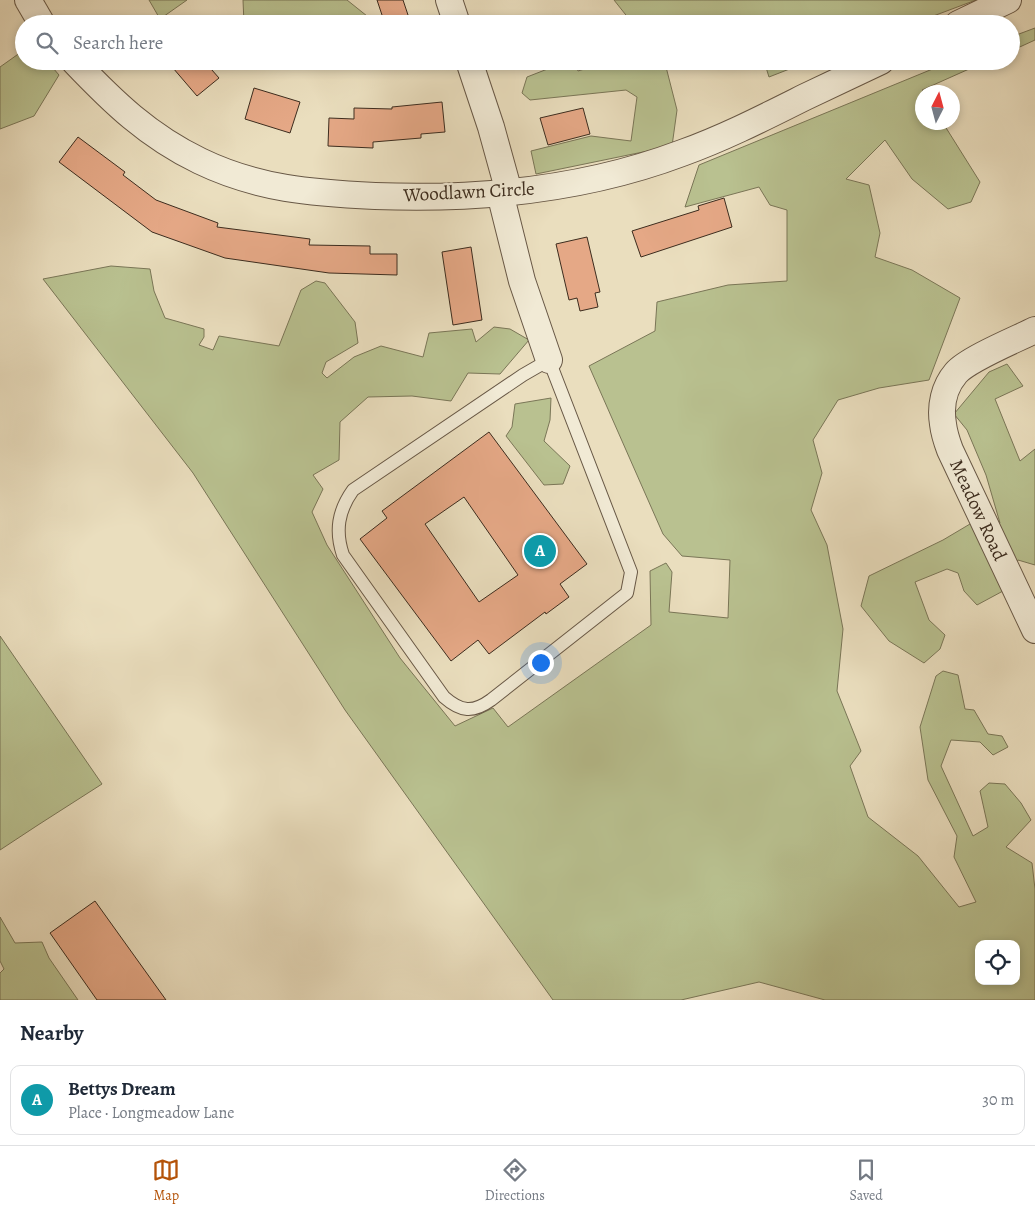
<!DOCTYPE html>
<html lang="en">
<head>
<meta charset="utf-8">
<style>
  :root { --surface:#fff; --page:#f6f6f7; --text:#1f2937; --muted:#747a83; --line:#e0e1e3; --accent:#b45309 }
  body { margin:0; font-family:Alegreya,serif; background:var(--page); color:var(--text) }
  .controls { position:absolute; right:15px; bottom:15px; display:grid; overflow:hidden; border-radius:10px; box-shadow:0 2px 8px #0003 }
  .controls button { width:45px; height:45px; display:grid; place-items:center; padding:0; border:0; border-bottom:1px solid var(--line); background:var(--surface); color:var(--text); font:25px sans-serif }
  .compass { position:absolute; left:915px; top:85px; width:45px; height:45px; border-radius:50%; background:var(--surface); box-shadow:0 2px 8px #0003; rotate:6deg }
  .you { position:absolute; left:540px; top:662px; width:18px; height:18px; margin:-12px; border:4px solid #fff; border-radius:50%; background:#1a73e8; box-shadow:0 0 0 8px #1a73e833 }
  .badge { display:grid; place-items:center; width:32px; height:32px; border-radius:50%; background:var(--accent); color:#fff; font-size:16px; font-weight:700 }
  .pin { position:absolute; translate:-50% -50%; border:2px solid #fff; box-shadow:0 1px 5px #0006 }
  .list { margin:0; padding:0; list-style:none }
  h2 { display:flex; justify-content:space-between; align-items:center; height:65px; margin:0; padding:0 20px; font-size:21px }
  h2 small { font-size:16px; font-weight:400; color:var(--muted) }
  .list li { display:grid; grid-template-columns:32px 1fr auto; gap:15px; align-items:center; box-sizing:border-box; height:70px; margin:0 10px 10px; padding:0 10px; border:1px solid var(--line); border-radius:10px }
  .list b { display:block; font-size:19px; white-space:nowrap }
  .list p { margin:0; font-size:16px; white-space:nowrap; color:var(--muted) }
  .list em { font-size:16px; font-style:normal; color:var(--muted) }
  .icon { flex:none; width:28px; height:28px; fill:none; stroke:currentColor; stroke-width:2; stroke-linecap:round; stroke-linejoin:round }
  .map { position:relative; flex:none; width:1035px; height:1000px; overflow:hidden }
  .search { position:absolute; background:var(--surface); box-shadow:0 2px 8px #0003; left:15px; right:15px; top:15px; height:55px; display:flex; align-items:center; gap:12px; box-sizing:border-box; padding:0 18px; border-radius:28px; color:var(--muted); font-size:19px }
  .sheet { height:145px; background:var(--surface) }
  nav { display:flex; justify-content:space-around; align-items:center; box-sizing:border-box; height:70px; border-top:1px solid var(--line); background:var(--surface); font-size:14px; color:var(--muted) }
  nav a { display:grid; justify-items:center; gap:2px }
  nav .on { color:var(--accent) }
  .map>svg:first-child { display:block }
  .green { fill:#b9c190; stroke:#7a7657; fill-rule:evenodd }
  .building { fill:#e5a886; stroke:#3c2c1e; fill-rule:evenodd }
  .lines { fill:none; stroke-linecap:round; stroke-linejoin:round }
  .service-casing { stroke:#685846; stroke-width:14 }
  .minor-casing { stroke:#685846; stroke-width:28 }
  .service { stroke:#f1ead5; stroke-width:12 }
  .minor { stroke:#f1ead5; stroke-width:26 }
  .labels { text-anchor:middle; dominant-baseline:central; stroke-width:4.5; stroke-linejoin:round; paint-order:stroke }
  .street-label { font-size:19px; fill:#3c2c1e; stroke:#f1ead5 }
</style>
</head>
<body>
<div class="map">
<svg width="1035" height="1000" viewBox="0 0 1035 1000">
  <rect width="100%" height="100%" fill="#eadebe"/>
  <filter id="stains"><feTurbulence type="fractalNoise" baseFrequency=".004" numOctaves="4"/><feColorMatrix values="0 0 0 0 .2 0 0 0 0 .09 0 0 0 0 .02 0 0 0 .5 -.17"/></filter>
  <radialGradient id="worn" r=".72"><stop offset=".6" stop-color="#630" stop-opacity="0"/><stop offset="1" stop-color="#630" stop-opacity=".3"/></radialGradient>
  <g class="green">
    <path d="M149,0h38l-27,19z"/>
    <path d="M243,0h104l25,20 2,4h-130z"/>
    <path d="M614,0h362l-64,24h-279z"/>
    <path d="M1035,28v12l-24,11v-14z"/>
    <path d="M24,50v11h23l12,14 -25,41 -34,13v-62z"/>
    <path d="M568,61h6l4,10 32,-10h58l-3,2 12,47 -5,36 -136,28 -5,-23 60,-15 40,5 6,-44 -11,-7 -96,10 -8,-7 5,-16z"/>
    <path d="M764,61h46l-41,16z"/>
    <path d="M952,61h35l-65,29 2,2h-2v30l21,1 37,59 -9,20 -23,7 -36,-30 -27,-39 -39,39 23,6 11,48 -5,24 37,13 48,28 -31,82 -50,8 -41,12 -25,40 9,33 -11,37 16,35 16,84 -6,62 24,60 -11,15 18,51 50,39 41,51 17,-5 -22,-45 3,-21 -29,-56 -8,-53 16,-51 7,-5 15,4 7,34 9,1 14,24 14,2 6,11 -15,8 -13,-13 -29,-2 -10,26 32,70 15,-9 -8,-36 9,-8 16,1 16,19 10,17 -25,27 26,16 3,26v111h-210l-66,-18 -78,18h-128l-208,-290 -152,-237 -150,-194 68,-13 39,3 4,22 11,27 39,11v8l-5,8 14,5 6,-14 60,10 22,-56 15,-9 9,2 30,39 3,21 -32,19 -4,11 5,5 27,-21 27,-11 42,11 6,-24 43,-4 4,13 18,-15 16,2 19,11 -29,34 -32,-1 -17,28 -39,-5 -44,1 -28,25 -1,38 -26,15 10,14 -11,23 15,33 73,113 55,68 38,-18 15,19 143,-102 -1,-54 16,-8 6,9 -3,40 59,6 2,-58 -48,-4 -19,-22 -74,-168 66,-35 2,-29 71,-17 59,-4v-71l-17,-5 -11,-18 -74,20 14,-42zM979,944h37v37h-37z"/>
    <path d="M1007,364l16,22 -28,13 25,62 15,-12v116l-17,-5 -15,31 -26,14 -13,-14 -6,-18 -11,-4 -32,13 14,38 16,15 -5,14 -16,14 -35,-22 -28,-35 8,-30 74,-36 27,-16 30,-1 -14,-48 -19,-45 -13,-16 35,-42z"/>
    <path d="M551,398l-1,22 -6,21 26,25 -7,18 -19,1 -38,-49 6,-9 3,-23z"/>
    <path d="M0,636l102,148 -64,41 -38,25z"/>
    <path d="M0,917l15,26 27,-1 7,16 29,42h-78v-27l4,-4 -4,-8z"/>
  </g>
  <g class="building">
    <path d="M377,0h26l8,24h-26z"/>
    <path d="M167,61h37l15,17 -22,18z"/>
    <path d="M254,88l46,14 -10,31 -45,-14z"/>
    <path d="M442,102l3,30 -24,2v4l-48,4v6l-45,-2 1,-28 25,1v-11l38,1v-2z"/>
    <path d="M583,108l7,26 -42,11 -8,-27z"/>
    <path d="M78,137l47,35 -2,3 33,25 62,23 -1,4 93,12 -1,6 61,1v8h27v21l-68,-2 -104,-15 -73,-26 -93,-70z"/>
    <path d="M724,198l8,29 -91,30 -9,-26 67,-21 -1,-4z"/>
    <path d="M587,237l13,55 -5,1 3,14 -18,4 -3,-13 -8,2 -13,-56z"/>
    <path d="M471,247l11,73 -29,5 -11,-73z"/>
    <path d="M489,432l98,132 -27,20 9,13 -23,17 -1,-2 -56,42 -11,-14 -27,21 -91,-122 27,-21 -5,-7zM464,497l54,78 -39,27 -54,-78z"/>
    <path d="M95,901l71,99h-69l-47,-67z"/>
  </g>
  <g class="lines">
    <g class="service-casing">
      <path id="service" d="M549,360l82,212 -4,21 -136,107c-18,13 -30,12 -47,-3l-101,-142c-8,-24 -5,-44 10,-65l170,-115z"/>
    </g>
    <g class="minor-casing">
      <g id="minor">
        <path d="M28,0l14,24"/>
        <path d="M449,0l8,24"/>
        <path d="M958,24l50,-24"/>
        <path d="M74,61c39,41 74,75 126,100 58,28 112,32 175,35 103,4 209,-6 307,-43 42,-15 83,-36 123,-56 25,-12 51,-24 76,-36"/>
        <path d="M469,61l22,66 18,65"/>
        <path d="M500,193l22,88 27,79"/>
        <path d="M1035,330c-18,9 -67,29 -79,43 -12,14 -16,33 -13,51 1,9 4,18 7,26l85,180"/>
      </g>
    </g>
    <use href="#service" class="service"/>
    <use href="#minor" class="minor"/>
  </g>
  <g class="labels">
    <g class="street-label">
      <text transform="translate(469 192) rotate(-3)">Woodlawn Circle</text>
      <text transform="translate(978 510) rotate(65)">Meadow Road</text>
    </g>
  </g>
  <rect width="100%" height="100%" filter="url(#stains)"/>
  <rect width="100%" height="100%" fill="url(#worn)"/>
</svg>
<div class="controls">
<button><svg class="icon" aria-label="locate" viewBox="0 0 24 24"><circle cx="12" cy="12" r="6"/><path d="M12 2v4M12 18v4M2 12h4M18 12h4"/></svg></button>
</div>
<svg class="compass" viewBox="-18 -18 36 36"><path d="M0-13l5 13h-10z" fill="#e53935"/><path d="M0 13l5-13h-10z" fill="#747a83"/></svg>
<div class="you"></div>
<div class="pin badge" style="left:540px;top:551px;background:#0f9aa8">A</div>
<div class="search"><svg class="icon" aria-label="search" viewBox="0 0 24 24"><circle cx="10" cy="10" r="6"/><path d="M15 15l6 6"/></svg>Search here</div>
</div>
<section class="sheet">
<h2>Nearby<small></small></h2>
<ul class="list">
<li><span class="badge" style="background:#0f9aa8">A</span><div><b>Bettys Dream</b><p>Place · Longmeadow Lane</p></div><em>30 m</em></li>
</ul>
</section>
<nav>
<a class="on"><svg class="icon" aria-label="map" viewBox="0 0 24 24"><path d="M3 6l6-2 6 2 6-2v14l-6 2-6-2-6 2zM9 4v14M15 6v14"/></svg>Map</a>
<a><svg class="icon" aria-label="directions" viewBox="0 0 24 24"><path d="M12 3l9 9-9 9-9-9zM9 14v-3h6M13 9l2 2-2 2"/></svg>Directions</a>
<a><svg class="icon" aria-label="saved" viewBox="0 0 24 24"><path d="M7 4h10v16l-5-4-5 4z"/></svg>Saved</a>
</nav>
</body>
</html>
